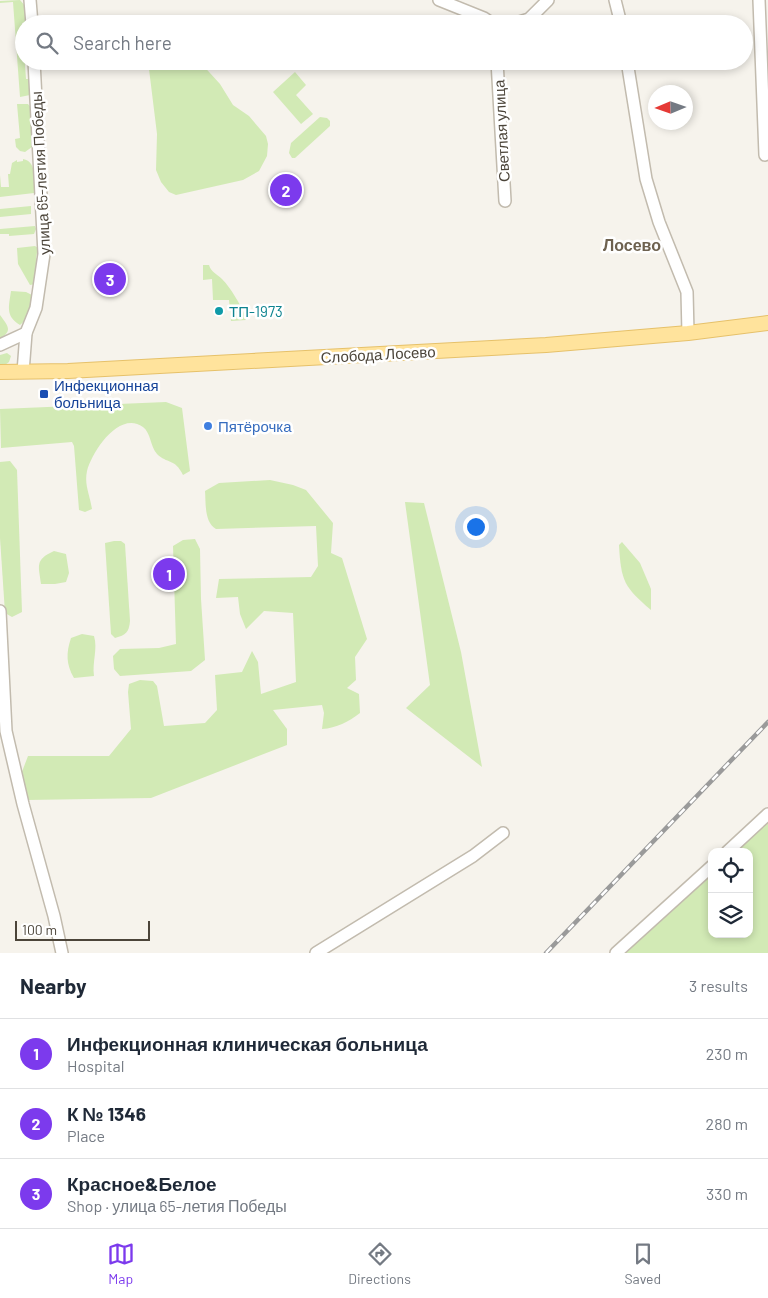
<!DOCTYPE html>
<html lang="en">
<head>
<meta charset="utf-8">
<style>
  :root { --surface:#fff; --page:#f6f6f7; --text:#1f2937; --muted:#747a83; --line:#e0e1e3; --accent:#7c3aed }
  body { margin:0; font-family:Barlow,sans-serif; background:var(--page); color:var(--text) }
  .controls { position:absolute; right:15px; bottom:15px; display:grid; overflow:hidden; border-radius:10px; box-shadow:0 2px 8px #0003 }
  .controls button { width:45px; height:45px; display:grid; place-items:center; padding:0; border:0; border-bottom:1px solid var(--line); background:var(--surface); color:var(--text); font:25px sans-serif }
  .compass { position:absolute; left:648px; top:85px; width:45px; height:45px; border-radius:50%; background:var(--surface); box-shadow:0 2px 8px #0003; rotate:268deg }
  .scale { position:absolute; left:15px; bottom:12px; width:135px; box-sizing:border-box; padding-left:5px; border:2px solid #4b4439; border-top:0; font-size:14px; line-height:18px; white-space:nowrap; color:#4b4439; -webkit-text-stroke:4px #fff; paint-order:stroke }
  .you { position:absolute; left:475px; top:526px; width:18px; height:18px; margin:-12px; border:4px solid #fff; border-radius:50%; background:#1a73e8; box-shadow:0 0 0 8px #1a73e833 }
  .badge { display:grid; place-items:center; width:32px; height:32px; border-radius:50%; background:var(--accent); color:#fff; font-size:16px; font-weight:700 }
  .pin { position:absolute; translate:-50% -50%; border:2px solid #fff; box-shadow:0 1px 5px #0006 }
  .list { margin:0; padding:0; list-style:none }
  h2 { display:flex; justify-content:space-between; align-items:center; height:65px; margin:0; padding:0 20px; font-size:21px }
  h2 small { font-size:16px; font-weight:400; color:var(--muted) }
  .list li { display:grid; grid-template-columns:32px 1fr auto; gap:15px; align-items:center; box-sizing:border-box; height:70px; padding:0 20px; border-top:1px solid var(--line) }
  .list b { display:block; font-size:19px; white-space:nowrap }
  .list p { margin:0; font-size:16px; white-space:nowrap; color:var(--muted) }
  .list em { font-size:16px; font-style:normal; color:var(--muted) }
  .icon { flex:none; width:28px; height:28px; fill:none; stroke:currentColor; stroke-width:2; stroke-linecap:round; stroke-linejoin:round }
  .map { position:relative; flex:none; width:768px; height:953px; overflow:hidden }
  .search { position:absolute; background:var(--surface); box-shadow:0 2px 8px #0003; left:15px; right:15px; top:15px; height:55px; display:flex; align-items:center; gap:12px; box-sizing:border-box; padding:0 18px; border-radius:28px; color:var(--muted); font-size:19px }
  .sheet { height:275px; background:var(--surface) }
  nav { display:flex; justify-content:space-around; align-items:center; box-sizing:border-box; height:70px; border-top:1px solid var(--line); background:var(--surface); font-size:14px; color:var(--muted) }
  nav a { display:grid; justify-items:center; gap:2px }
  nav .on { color:var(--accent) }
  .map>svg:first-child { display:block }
  .green { fill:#d2eab5 }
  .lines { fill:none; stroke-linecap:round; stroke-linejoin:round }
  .minor-casing { stroke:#c2bbae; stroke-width:14 }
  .major-casing { stroke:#e6c16a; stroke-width:16 }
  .minor { stroke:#fff; stroke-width:11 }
  .major { stroke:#ffe39c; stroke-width:14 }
  .rail-casing { stroke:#9a9a9a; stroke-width:4.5 }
  .rail { stroke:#fff; stroke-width:2.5; stroke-dasharray:8; stroke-linecap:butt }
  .culture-dot { fill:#0f9aa8; stroke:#fff; stroke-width:2 }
  .transit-dot { fill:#1a4fb4; stroke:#fff; stroke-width:2 }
  .shop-dot { fill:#3f7fe0; stroke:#fff; stroke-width:2 }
  .labels { text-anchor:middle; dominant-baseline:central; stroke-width:5; stroke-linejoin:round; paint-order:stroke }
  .street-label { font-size:15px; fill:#4b4439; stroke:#fff }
  .culture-label { font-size:15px; fill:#0d838f; stroke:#fff; text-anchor:start }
  .transit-label { font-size:15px; fill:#164399; stroke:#fff; text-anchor:start }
  .shop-label { font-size:15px; fill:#366cbe; stroke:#fff; text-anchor:start }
  .neighbourhood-label { font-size:16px; font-weight:bold; fill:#6e6250; stroke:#fff }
</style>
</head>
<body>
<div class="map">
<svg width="768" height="953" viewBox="0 0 768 953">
  <rect width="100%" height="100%" fill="#f6f3ec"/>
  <g class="green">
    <path d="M20,0l6,7 1,15 -5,1 4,56h5l-1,16 -10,2 -7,-95 -13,1v-2z"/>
    <path d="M148,61h51l21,23 13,21 16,11 17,20 2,8 -1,12 -8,15 -16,9 -67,15 -7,-3 -8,-10 -5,-12 1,-36z"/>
    <path d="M295,72l11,13 -10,10 17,19 -12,10 -28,-32z"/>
    <path d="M17,104h11l4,5 2,33 -2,5 -7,5 -5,-1 -4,-4 -1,-8 5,-1z"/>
    <path d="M320,117l7,1 3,3v5l-35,32h-3l-3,-5 2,-10z"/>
    <path d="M23,159c15,3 11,23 11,34l-34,4v-22l1,12h8l-1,-13h2l2,-11 5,-3v2l6,-1z"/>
    <path d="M31,206v8l-31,3v-8z"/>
    <path d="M35,226l1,3 -2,5 -25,2v-2h-9v-5z"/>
    <path d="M35,246l3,2 -2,10 2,2 -3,24 -5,1 -12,-21 -1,-16z"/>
    <path d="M203,265h6c2,7 8,9 13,14 8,8 22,30 24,41l-15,1 -2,-21h-16l-1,-21 -9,1z"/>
    <path d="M11,291l15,1 6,3 -3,22 -9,8c-15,-9 -11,-19 -9,-34z"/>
    <path d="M0,315c7,10 14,16 0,23z"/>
    <path d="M7,353l4,3 -2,6 -4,3h-5v-10z"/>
    <path d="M166,402l16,6 8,63 -7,4c-8,-17 -16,-11 -26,-21 -7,-8 -6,-21 -14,-27 -24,-17 -51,25 -56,44 -3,14 3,24 5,38l-7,3 -6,-2 -5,-64 -2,-4 -71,6 -1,-39z"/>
    <path d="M10,461l7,9 5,142 -10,5 -7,-4 -5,-75v-76z"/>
    <path d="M270,480l23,5 13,5 27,33 -2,30 11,5 25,81 -12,18 1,23 -9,8 12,6 1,19c-12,9 -23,15 -38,16l2,-16 -2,-8 -49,5 14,19v16l-136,53 -124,2 -7,-23 8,-21h81l22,-27 -3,-37 1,-8 11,-4 13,1 4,5 7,40 41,-3 12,-13 -2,-35 27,-3 10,-21 6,11 3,32 35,-12 -3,-69 -29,-2 -18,18 -6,-15 -2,-17 -22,1 3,-19 92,-2 7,-11 -2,-40 -100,3c-12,-7 -10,-26 -11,-38l14,-8z"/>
    <path d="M405,502l19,1 37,149 21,115 -76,-59 24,-23z"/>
    <path d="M195,539l5,10 1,50 4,61 -14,11 -71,5 -6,-7 -1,-13 7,-7 39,-1 17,-4 -3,-98 10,-6z"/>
    <path d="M114,541h7l4,3 5,77c-1,11 -4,14 -15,17l-4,-4 -6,-91z"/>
    <path d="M622,542l18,21 11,26v21c-27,-23 -30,-29 -32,-65z"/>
    <path d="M54,551l12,3 3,19 -3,9 -11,2h-14c-2,-18 -7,-24 13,-33z"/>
    <path d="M82,634l12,2c4,13 -2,26 0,40l-20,2c-8,-14 -8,-25 -3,-40z"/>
    <path d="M768,821v132h-145l89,-81v62h37v-82h-15z"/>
  </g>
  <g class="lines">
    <g class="minor-casing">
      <g id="minor">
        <path d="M30,0l2,24"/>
        <path d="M439,0l45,18 9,6"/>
        <path d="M615,0l6,24"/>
        <path d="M759,0l6,155"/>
        <path d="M513,24l16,-5 19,-19"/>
        <path d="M497,61l8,140"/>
        <path d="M627,61l19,118 13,43 28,70 1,41"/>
        <path d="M0,345l26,-12"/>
        <path d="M23,372l3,-39 10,-25 8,-54 -10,-193"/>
        <path d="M0,611l6,120 17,73 31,112 8,37"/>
        <path d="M727,852l41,-38"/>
        <path d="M316,953l157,-97 30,-23"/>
        <path d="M616,953l96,-87"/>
      </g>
    </g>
    <g class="major-casing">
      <path id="major" d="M0,372l68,-1 478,-26 142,-12 80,-10"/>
    </g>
    <use href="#minor" class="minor"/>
    <use href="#major" class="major"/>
    <g class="rail-casing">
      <path id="rail" d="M546,953l222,-231"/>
    </g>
    <use href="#rail" class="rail"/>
  </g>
  <circle class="culture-dot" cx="219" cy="311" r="5"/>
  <rect class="transit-dot" x="39" y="389" width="10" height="10" rx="2.5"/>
  <circle class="shop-dot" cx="208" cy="426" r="5"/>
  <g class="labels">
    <g class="street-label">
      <text transform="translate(501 131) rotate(-93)">Светлая улица</text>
      <text transform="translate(40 173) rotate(-93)">улица 65-летия Победы</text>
      <text transform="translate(378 354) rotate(-3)">Слобода Лосево</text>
    </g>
    <g class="culture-label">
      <text x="229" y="311">ТП-1973</text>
    </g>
    <g class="transit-label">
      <text x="54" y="385">Инфекционная<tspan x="54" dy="17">больница</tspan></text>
    </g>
    <g class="shop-label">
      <text x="218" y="426">Пятёрочка</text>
    </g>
    <g class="neighbourhood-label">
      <text x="632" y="244">Лосево</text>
    </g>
  </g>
</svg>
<div class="controls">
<button><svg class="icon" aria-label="locate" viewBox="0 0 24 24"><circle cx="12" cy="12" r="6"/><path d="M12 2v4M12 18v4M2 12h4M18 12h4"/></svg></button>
<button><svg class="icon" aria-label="layers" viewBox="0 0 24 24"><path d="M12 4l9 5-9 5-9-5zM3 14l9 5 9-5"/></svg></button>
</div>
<svg class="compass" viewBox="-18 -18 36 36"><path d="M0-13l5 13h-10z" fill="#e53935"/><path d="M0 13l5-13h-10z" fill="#747a83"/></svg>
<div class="scale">100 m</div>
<div class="you"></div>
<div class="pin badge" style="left:169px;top:574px">1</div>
<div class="pin badge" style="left:286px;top:190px">2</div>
<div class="pin badge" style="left:110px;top:279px">3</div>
<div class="search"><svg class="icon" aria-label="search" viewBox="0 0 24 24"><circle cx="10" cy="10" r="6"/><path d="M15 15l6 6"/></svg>Search here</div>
</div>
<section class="sheet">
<h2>Nearby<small>3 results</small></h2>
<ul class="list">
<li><span class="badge">1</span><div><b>Инфекционная клиническая больница</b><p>Hospital</p></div><em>230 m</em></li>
<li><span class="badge">2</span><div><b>К № 1346</b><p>Place</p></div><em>280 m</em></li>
<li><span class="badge">3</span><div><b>Красное&amp;Белое</b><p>Shop · улица 65-летия Победы</p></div><em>330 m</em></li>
</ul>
</section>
<nav>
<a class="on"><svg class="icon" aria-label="map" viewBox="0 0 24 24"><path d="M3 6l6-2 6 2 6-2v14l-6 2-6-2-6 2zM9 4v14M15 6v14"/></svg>Map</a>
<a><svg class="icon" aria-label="directions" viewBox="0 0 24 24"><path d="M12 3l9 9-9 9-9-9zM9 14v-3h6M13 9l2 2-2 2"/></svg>Directions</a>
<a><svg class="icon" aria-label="saved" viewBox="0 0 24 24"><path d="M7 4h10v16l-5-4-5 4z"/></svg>Saved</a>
</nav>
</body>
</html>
